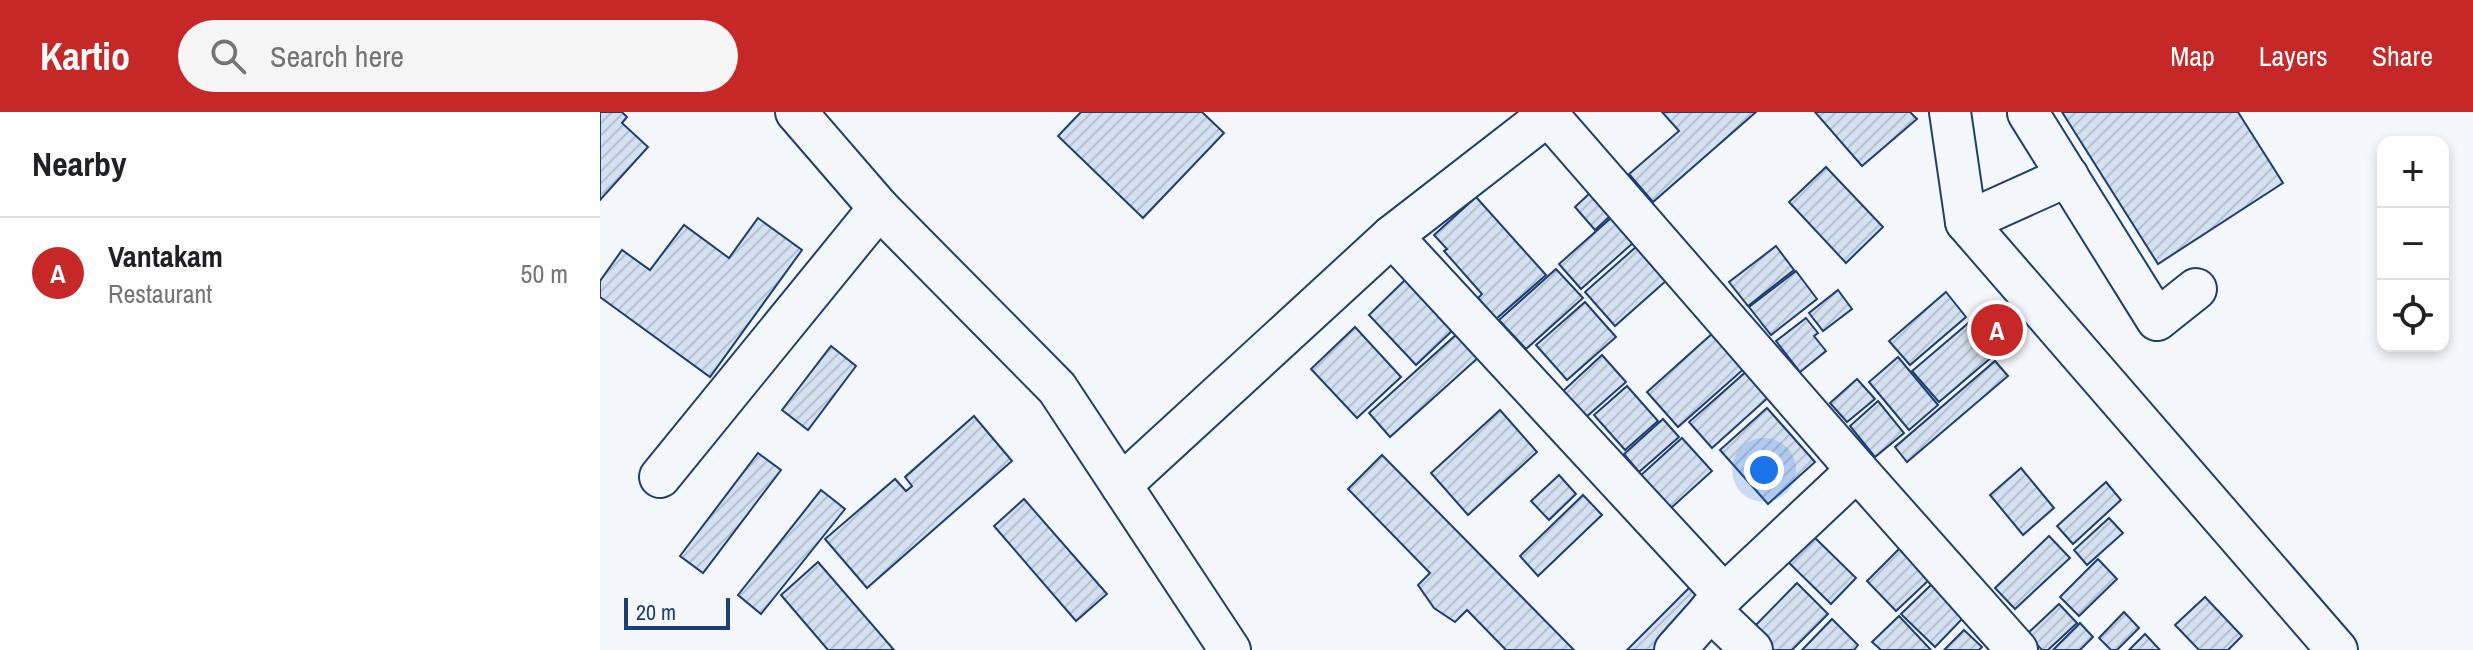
<!DOCTYPE html>
<html lang="en">
<head>
<meta charset="utf-8">
<style>
  :root { --surface:#fff; --page:#f6f6f6; --text:#202124; --muted:#757577; --line:#e0e0e0; --accent:#c62828 }
  body { margin:0; font-family:"Archivo Narrow",sans-serif; background:var(--page); color:var(--text) }
  .controls { position:absolute; right:24px; top:24px; display:grid; overflow:hidden; border-radius:16px; box-shadow:0 4px 12px #0003 }
  .controls button { width:72px; height:72px; display:grid; place-items:center; padding:0; border:0; border-bottom:2px solid var(--line); background:var(--surface); color:var(--text); font:40px sans-serif }
  .scale { position:absolute; left:24px; bottom:20px; width:106px; box-sizing:border-box; padding-left:8px; border:4px solid #1d3f73; border-top:0; font-size:22px; line-height:28px; white-space:nowrap; color:#1d3f73; -webkit-text-stroke:6px #f4f7fb; paint-order:stroke }
  .you { position:absolute; left:1164px; top:358px; width:28px; height:28px; margin:-20px; border:6px solid #fff; border-radius:50%; background:#1a73e8; box-shadow:0 0 0 12px #1a73e833 }
  .badge { display:grid; place-items:center; width:52px; height:52px; border-radius:50%; background:var(--accent); color:#fff; font-size:26px; font-weight:700 }
  .pin { position:absolute; translate:-50% -50%; border:4px solid #fff; box-shadow:0 2px 8px #0006 }
  .list { margin:0; padding:0; list-style:none }
  h2 { display:flex; justify-content:space-between; align-items:center; height:104px; margin:0; padding:0 32px; font-size:34px }
  h2 small { font-size:26px; font-weight:400; color:var(--muted) }
  .list li { display:grid; grid-template-columns:52px 1fr auto; gap:24px; align-items:center; box-sizing:border-box; height:112px; padding:0 32px; border-top:2px solid var(--line) }
  .list b { display:block; font-size:30px; white-space:nowrap }
  .list p { margin:0; font-size:26px; white-space:nowrap; color:var(--muted) }
  .list em { font-size:26px; font-style:normal; color:var(--muted) }
  .icon { flex:none; width:44px; height:44px; fill:none; stroke:currentColor; stroke-width:2; stroke-linecap:round; stroke-linejoin:round }
  .map { position:relative; flex:none; width:1873px; height:538px; overflow:hidden }
  header { display:flex; align-items:center; gap:48px; box-sizing:border-box; height:112px; padding:0 40px; background:var(--accent); color:#fff }
  header strong { font-size:38px }
  nav { display:flex; gap:44px; margin-inline-start:auto; font-size:28px }
  .search { width:560px; height:72px; background:var(--page); display:flex; align-items:center; gap:20px; box-sizing:border-box; padding:0 28px; border-radius:44px; color:var(--muted); font-size:30px }
  main { display:flex }
  aside { flex:1; background:var(--surface) }
  .map>svg:first-child { display:block }
  .building { fill:url(#building-hatch); stroke:#1d3f73; stroke-width:2 }
  .lines { fill:none; stroke-linecap:round; stroke-linejoin:round }
  .minor-casing { stroke:#1d3f73; stroke-width:44 }
  .minor { stroke:#f4f7fb; stroke-width:40 }
</style>
</head>
<body>
<header>
<strong>Kartio</strong>
<div class="search"><svg class="icon" aria-label="search" viewBox="0 0 24 24"><circle cx="10" cy="10" r="6"/><path d="M15 15l6 6"/></svg>Search here</div>
<nav><a>Map</a><a>Layers</a><a>Share</a></nav>
</header>
<main>
<aside>
<h2>Nearby<small></small></h2>
<ul class="list">
<li><span class="badge">A</span><div><b>Vantakam</b><p>Restaurant</p></div><em>50 m</em></li>
</ul>
</aside>
<div class="map">
<svg width="1873" height="538" viewBox="0 0 1873 538">
  <defs>
    <pattern id="building-hatch" width="6" height="6" patternUnits="userSpaceOnUse" patternTransform="scale(2)"><rect width="6" height="6" fill="#d5e0f0"/><path d="M-1 1l2-2M0 6l6-6M5 7l2-2" fill="none" stroke="#b6c1d1"/></pattern>
  </defs>
  <rect width="100%" height="100%" fill="#f4f7fb"/>
  <g class="building">
    <path d="M0,0h22l5,5 -5,6 26,24 -48,53z"/>
    <path d="M481,0h121l22,21 -81,85 -85,-82z"/>
    <path d="M1062,0h94l-103,90 -24,-28 50,-43z"/>
    <path d="M1215,0h95l7,7 -55,47z"/>
    <path d="M1462,0h176l45,71 -125,81z"/>
    <path d="M1226,55l57,60 -37,36 -57,-61z"/>
    <path d="M990,81l20,23 -15,14 -20,-23z"/>
    <path d="M876,85l70,78 -50,44 -18,-21 4,-4 -38,-43 3,-2 -13,-14z"/>
    <path d="M158,106l44,32 -92,127 -110,-80v-16l22,-31 28,20 34,-45 45,33z"/>
    <path d="M1011,106l22,25 -52,46 -22,-25z"/>
    <path d="M1037,134l30,34 -52,46 -30,-34z"/>
    <path d="M1176,134l18,24 -46,36 -19,-24z"/>
    <path d="M956,157l27,29 -57,51 -27,-29z"/>
    <path d="M1196,159l21,28 -46,36 -22,-28z"/>
    <path d="M805,168l47,51 -36,34 -47,-50z"/>
    <path d="M1238,178l14,19 -29,22 -14,-18z"/>
    <path d="M1346,180l20,25 -56,48 -21,-24z"/>
    <path d="M985,190l31,35 -49,43 -31,-35z"/>
    <path d="M1206,206l12,15 -4,3 12,15 -26,21 -24,-31z"/>
    <path d="M1372,208l27,31 -60,51 -27,-31z"/>
    <path d="M755,215l46,50 -44,41 -46,-49z"/>
    <path d="M1114,220l32,35 -68,60 -31,-35z"/>
    <path d="M858,221l21,24 -89,80 -21,-24z"/>
    <path d="M231,234l25,20 -48,64 -26,-20z"/>
    <path d="M1002,243l24,27 -41,36 -23,-26z"/>
    <path d="M1298,245l40,48 -29,25 -40,-48z"/>
    <path d="M1395,249l13,15 -101,86 -12,-15z"/>
    <path d="M1148,258l23,25 -59,53 -23,-26z"/>
    <path d="M1257,267l18,20 -28,23 -17,-19z"/>
    <path d="M1027,274l31,35 -33,29 -31,-35z"/>
    <path d="M1278,289l26,32 -29,24 -25,-31z"/>
    <path d="M1167,296l48,54 -47,42 -48,-54z"/>
    <path d="M900,298l37,42 -69,63 -37,-42z"/>
    <path d="M374,304l38,45 -145,127 -42,-49 70,-60 11,12 6,-5 -7,-9z"/>
    <path d="M1063,307l16,18 -40,35 -15,-18z"/>
    <path d="M1082,326l30,33 -42,38 -30,-33z"/>
    <path d="M158,341l23,17 -78,103 -23,-17z"/>
    <path d="M782,343l192,195h-68l-39,-40 -12,12 -21,-14 -16,-23 12,-12 -82,-84z"/>
    <path d="M1421,356l33,40 -31,27 -33,-40z"/>
    <path d="M959,363l17,19 -27,26 -18,-19z"/>
    <path d="M1506,370l15,18 -48,44 -16,-18z"/>
    <path d="M221,378l24,19 -84,105 -23,-19z"/>
    <path d="M983,383l19,20 -64,61 -18,-20z"/>
    <path d="M424,387l83,95 -31,27 -82,-95z"/>
    <path d="M1509,406l14,15 -36,32 -13,-15z"/>
    <path d="M1207,418l49,48 -25,26 -49,-48z"/>
    <path d="M1449,424l21,22 -55,51 -20,-21z"/>
    <path d="M1301,435l30,31 -35,33 -29,-30z"/>
    <path d="M1498,447l19,20 -38,37 -19,-19z"/>
    <path d="M218,450l76,88h-66l-47,-55z"/>
    <path d="M1197,471l31,31 -36,36h-24l-19,-18z"/>
    <path d="M1331,473l32,33 -28,29 -34,-33z"/>
    <path d="M1091,474l17,17 -48,47h-33z"/>
    <path d="M1605,485l37,39 -14,14h-29l-24,-25z"/>
    <path d="M1459,492l18,19 -29,27h-6l-15,-16z"/>
    <path d="M1524,500l15,16 -22,22h-6l-12,-12z"/>
    <path d="M1299,504l32,34h-50l-9,-8z"/>
    <path d="M1232,507l26,26 -4,5h-52z"/>
    <path d="M1480,511l13,14 -13,13h-27z"/>
    <path d="M1364,518l18,17 -3,3h-35z"/>
    <path d="M1545,522l15,16h-31z"/>
  </g>
  <g class="lines">
    <g class="minor-casing">
      <g id="minor">
        <path d="M196,0l83,96 178,180 173,262"/>
        <path d="M952,0l-4,3 309,355 160,180"/>
        <path d="M1350,0l16,110 371,428"/>
        <path d="M1428,1l129,207 39,-31"/>
        <path d="M1366,110l102,-46"/>
        <path d="M792,124l332,359 -49,55"/>
        <path d="M60,365l219,-269"/>
        <path d="M521,373l271,-249 156,-121"/>
        <path d="M1124,483l133,-125"/>
        <path d="M1110,498l42,40"/>
      </g>
    </g>
    <use href="#minor" class="minor"/>
  </g>
</svg>
<div class="controls">
<button>+</button>
<button>−</button>
<button><svg class="icon" aria-label="locate" viewBox="0 0 24 24"><circle cx="12" cy="12" r="6"/><path d="M12 2v4M12 18v4M2 12h4M18 12h4"/></svg></button>
</div>
<div class="scale">20 m</div>
<div class="you"></div>
<div class="pin badge" style="left:1397px;top:218px">A</div>
</div>
</main>
</body>
</html>
